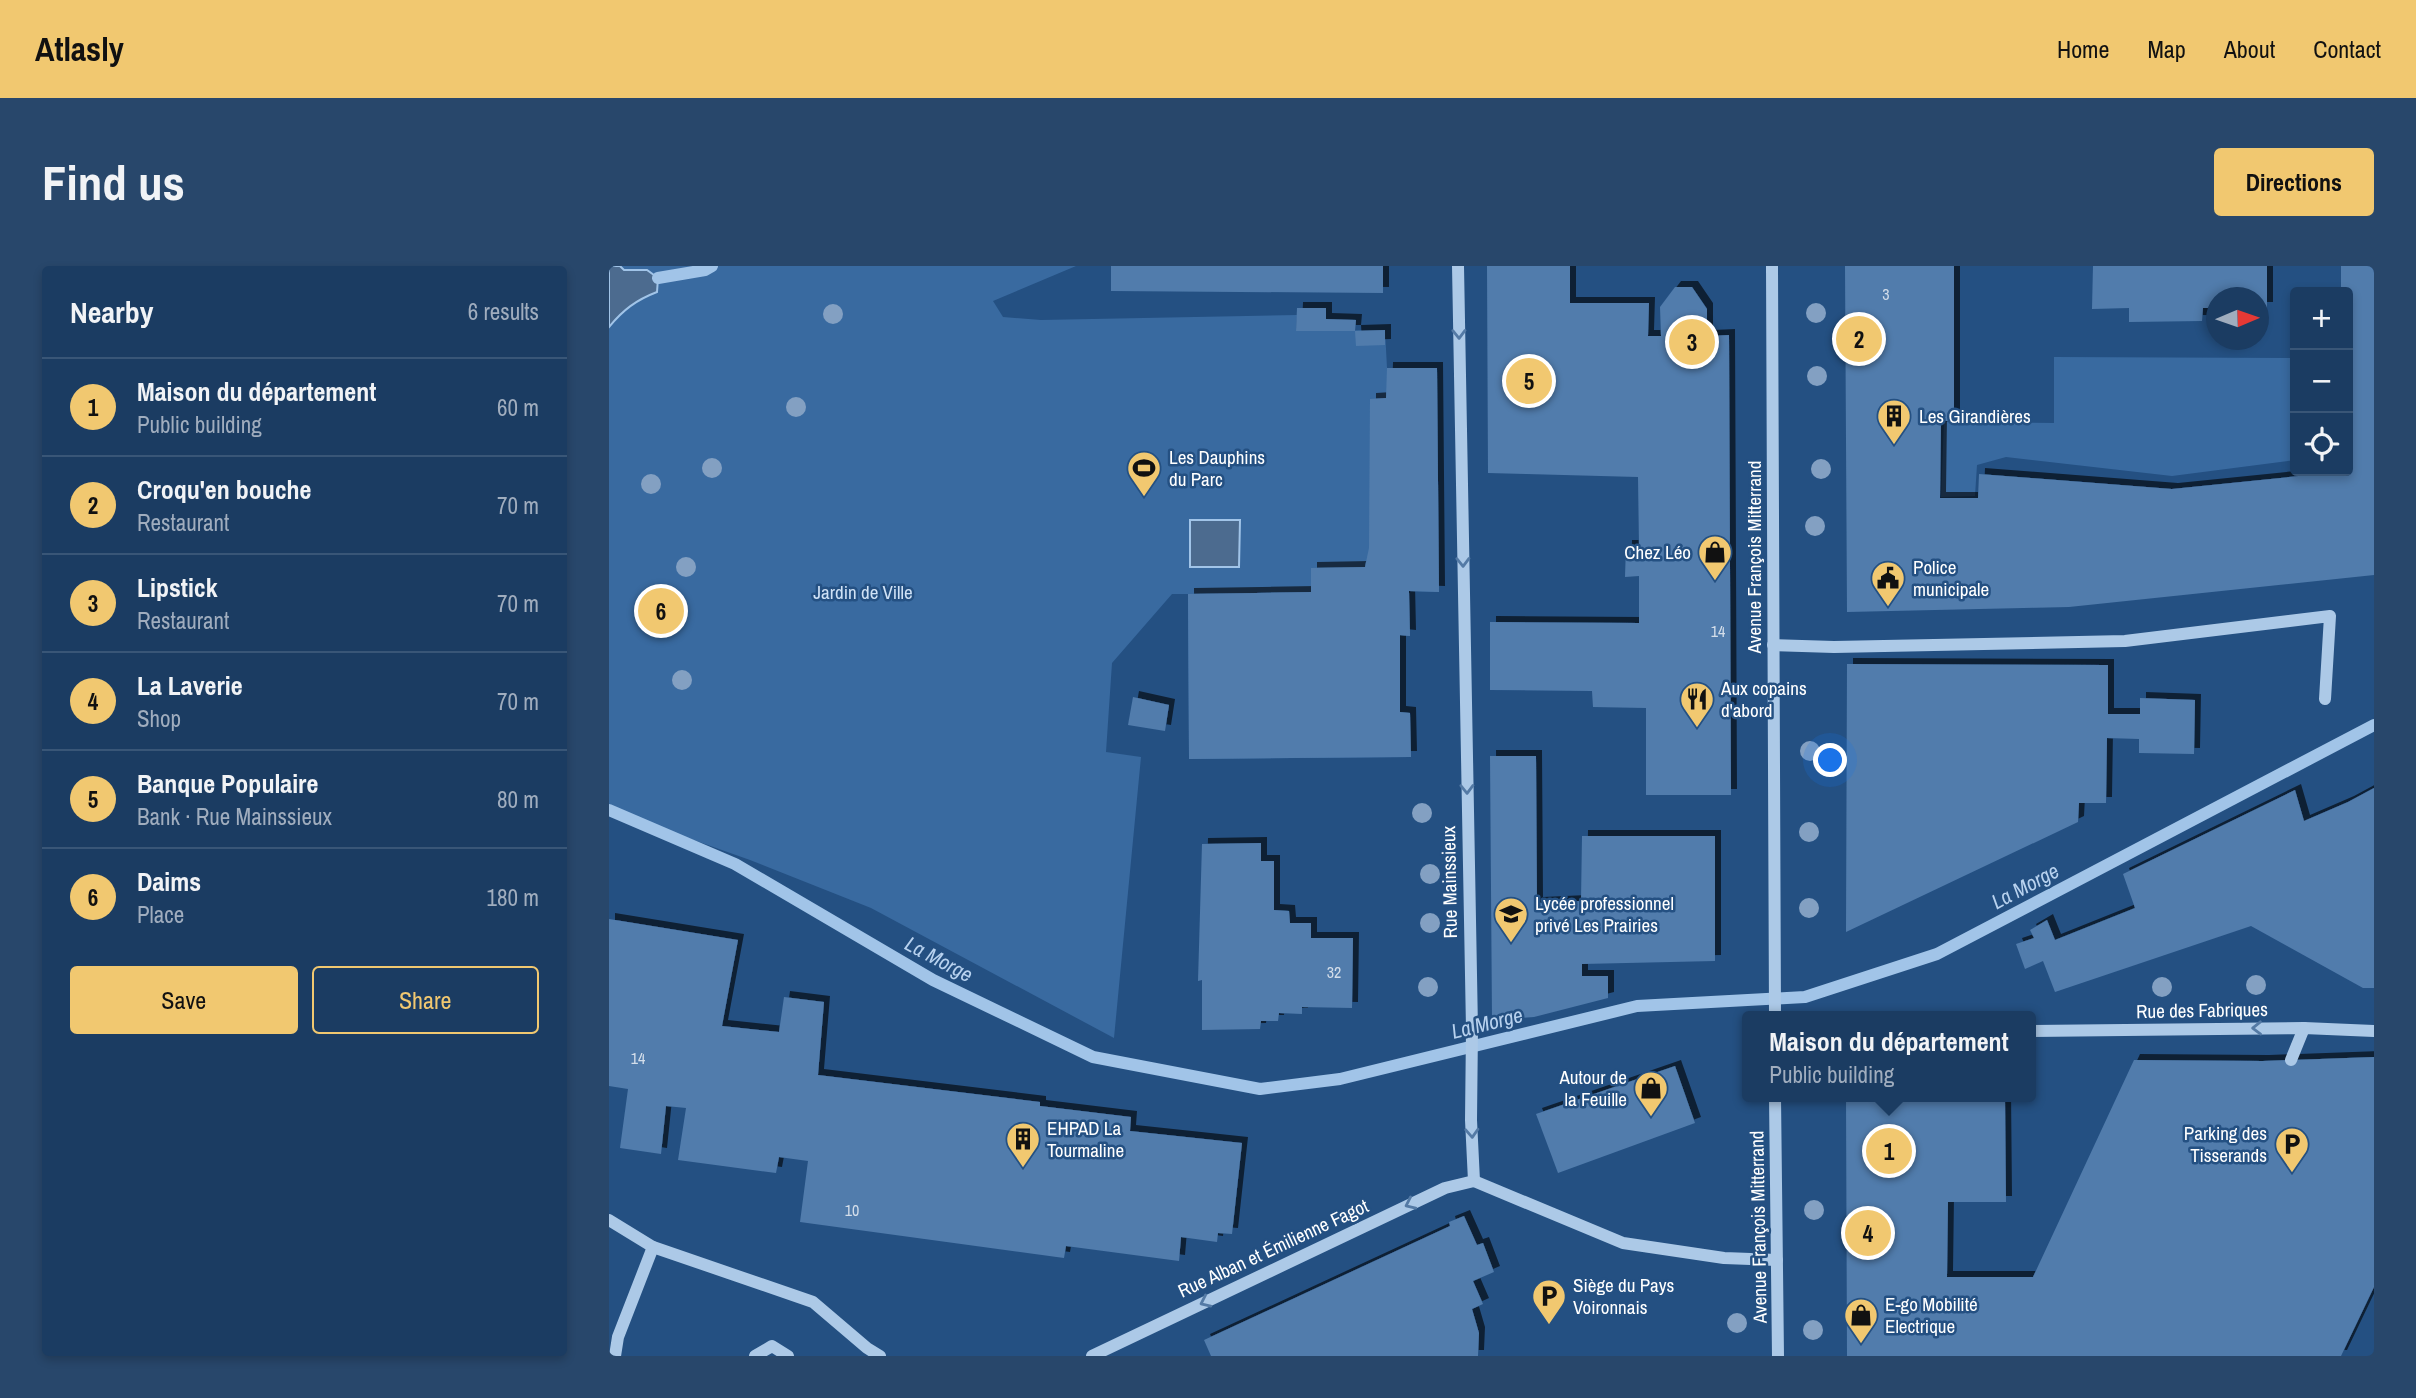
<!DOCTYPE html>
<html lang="en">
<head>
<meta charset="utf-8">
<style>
  :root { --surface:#1b3c62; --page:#28476b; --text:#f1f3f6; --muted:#a0adbe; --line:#395677; --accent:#f1c870 }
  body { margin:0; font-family:"Archivo Narrow",sans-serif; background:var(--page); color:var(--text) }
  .controls { position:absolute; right:21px; top:21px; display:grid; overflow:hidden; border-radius:7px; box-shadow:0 4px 10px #0003 }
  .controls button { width:63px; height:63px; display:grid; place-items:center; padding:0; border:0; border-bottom:2px solid var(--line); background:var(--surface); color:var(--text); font:35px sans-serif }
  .compass { position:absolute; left:1597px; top:21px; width:63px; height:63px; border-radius:50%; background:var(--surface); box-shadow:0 4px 10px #0003; rotate:88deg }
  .you { position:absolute; left:1222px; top:495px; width:24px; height:24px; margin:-18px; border:5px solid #fff; border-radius:50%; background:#1a73e8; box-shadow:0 0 0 10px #1a73e833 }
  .badge { display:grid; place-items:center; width:46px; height:46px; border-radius:50%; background:var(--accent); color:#111; font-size:23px; font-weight:700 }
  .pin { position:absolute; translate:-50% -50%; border:4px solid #fff; box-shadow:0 2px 7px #0006 }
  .popup { position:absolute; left:1133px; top:745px; width:294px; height:91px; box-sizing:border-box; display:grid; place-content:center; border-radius:7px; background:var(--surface); filter:drop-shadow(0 2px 5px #0005); font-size:23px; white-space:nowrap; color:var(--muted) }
  .popup b { font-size:26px; color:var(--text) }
  .popup::after { content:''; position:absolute; left:50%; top:100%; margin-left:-14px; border:14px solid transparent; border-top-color:var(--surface) }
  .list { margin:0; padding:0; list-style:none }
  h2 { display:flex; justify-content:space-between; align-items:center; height:91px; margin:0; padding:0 28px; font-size:30px }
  h2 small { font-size:23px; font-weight:400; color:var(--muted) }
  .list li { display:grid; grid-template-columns:46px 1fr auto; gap:21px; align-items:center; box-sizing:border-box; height:98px; padding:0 28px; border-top:2px solid var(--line) }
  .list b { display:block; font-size:26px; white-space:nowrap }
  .list p { margin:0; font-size:23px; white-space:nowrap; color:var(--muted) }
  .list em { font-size:23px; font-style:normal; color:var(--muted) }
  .actions { display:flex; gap:14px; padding:21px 28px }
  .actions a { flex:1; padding:16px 0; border:2px solid var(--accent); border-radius:7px; text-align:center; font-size:24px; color:var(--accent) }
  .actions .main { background:var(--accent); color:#111 }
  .icon { flex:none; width:38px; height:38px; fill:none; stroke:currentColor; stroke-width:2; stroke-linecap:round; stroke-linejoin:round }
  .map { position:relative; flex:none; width:1765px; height:1090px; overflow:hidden; border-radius:7px }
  header { display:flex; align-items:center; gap:42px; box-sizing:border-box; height:98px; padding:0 35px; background:var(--accent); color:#111 }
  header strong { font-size:33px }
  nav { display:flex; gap:38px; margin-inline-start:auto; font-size:24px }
  .intro { display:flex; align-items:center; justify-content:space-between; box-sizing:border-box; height:168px; padding:0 42px }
  h1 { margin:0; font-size:49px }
  .button { padding:18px 32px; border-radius:7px; background:var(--accent); color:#111; font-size:24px; font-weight:700 }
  main { display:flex; gap:42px; padding:0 42px }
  aside { flex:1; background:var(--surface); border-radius:7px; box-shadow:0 4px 10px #0003 }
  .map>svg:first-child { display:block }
  .green { fill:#396aa0 }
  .water { fill:#4c6b8f; stroke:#a1c4e8; stroke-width:2 }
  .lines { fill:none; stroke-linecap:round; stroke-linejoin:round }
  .stream { stroke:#a1c4e8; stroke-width:12 }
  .building { fill:#517cac; filter:url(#shadow) }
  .minor { stroke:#acc9e7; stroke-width:12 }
  .tree { fill:#83a0c2 }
  .oneway { stroke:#547aa5 }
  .labels { text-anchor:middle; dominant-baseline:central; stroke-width:5; stroke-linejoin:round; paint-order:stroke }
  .number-label { font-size:16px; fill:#d4deea }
  .poi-label { font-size:19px; fill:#fff; stroke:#245082; text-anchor:start }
  .street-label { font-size:19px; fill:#fff; stroke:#245082 }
  .park-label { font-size:19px; fill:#d0e2f6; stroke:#245082 }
  .water-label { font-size:21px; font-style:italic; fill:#b8d2ef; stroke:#245082 }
</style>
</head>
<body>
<header>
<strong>Atlasly</strong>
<nav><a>Home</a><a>Map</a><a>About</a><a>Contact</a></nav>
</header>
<div class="intro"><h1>Find us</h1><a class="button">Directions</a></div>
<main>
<aside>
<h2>Nearby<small>6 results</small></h2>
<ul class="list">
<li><span class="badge">1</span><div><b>Maison du département</b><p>Public building</p></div><em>60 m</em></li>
<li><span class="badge">2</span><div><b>Croqu'en bouche</b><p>Restaurant</p></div><em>70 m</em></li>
<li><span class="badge">3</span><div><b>Lipstick</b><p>Restaurant</p></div><em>70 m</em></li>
<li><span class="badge">4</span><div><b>La Laverie</b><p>Shop</p></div><em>70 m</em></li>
<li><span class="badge">5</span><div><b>Banque Populaire</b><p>Bank · Rue Mainssieux</p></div><em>80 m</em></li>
<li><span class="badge">6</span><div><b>Daims</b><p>Place</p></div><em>180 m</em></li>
</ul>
<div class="actions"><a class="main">Save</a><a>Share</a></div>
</aside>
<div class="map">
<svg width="1765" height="1090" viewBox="0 0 1765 1090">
  <defs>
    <filter id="shadow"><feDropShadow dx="6" dy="-6" stdDeviation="0" flood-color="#0009"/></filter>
  </defs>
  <rect width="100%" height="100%" fill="#245082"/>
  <g class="green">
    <path d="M0,0h467l-83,35 10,16 38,3 256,-5 -1,16 89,-1 2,38h50l2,224 -30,-1 1,45h-10v76l10,1 1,44 -222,2 -1,-165h-16l-60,69 -6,89 35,5 -27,281 -243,-130 -121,-48 -141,-50z"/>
    <path d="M1445,91l241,1v102l-123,16 -166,-19 -29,8 -2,31 -34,1 3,-75 110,1z"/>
  </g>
  <g class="water">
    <path d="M0,0h11l4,4h23l11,8 -1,14c-21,8 -34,18 -48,35z"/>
    <path d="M581,254h50l-1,47h-49z"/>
  </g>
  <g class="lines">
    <g class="stream">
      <path d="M49,12l47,-8 7,-4"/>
      <path d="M0,544l126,54 198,116 160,77 167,32 80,-10 297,-73 168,-9 132,-43 437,-229"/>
    </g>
  </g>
  <g class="building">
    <path d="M502,0h272v27l-272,-2z"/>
    <path d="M878,0h83v37h79l-1,33h13l-1,-29 15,-20h17l15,22v27l22,-1 2,460h-85v-87l-53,-1 -1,-16 -102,-1v-68l149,1v-47l-14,1 1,-31h13l-1,-69 -150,-4z"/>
    <path d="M1236,0h109v155h-13l-1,77h38l1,-24 193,15 176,-18v-179h-7v-26h33v309l-305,32 -222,5z"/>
    <path d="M1484,0h174v42h-8v-10h-43v10h-13l-1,13 -73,1v-14l-37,1z"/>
    <path d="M688,42h29v11l30,1 -1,11h-59z"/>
    <path d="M776,64v15l-29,1 -1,-15z"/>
    <path d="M778,102h50l2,224 -30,-1 1,45 -10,-1v77l10,1 1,44 -222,2 -1,-165 123,-2v-24l54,-1 4,-19 1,-149 16,-1z"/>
    <path d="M1238,398l261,1v49h32v-16l55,2 -1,54 -55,-1v-14l-32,-1 -1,65h-27l-1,19 -232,110z"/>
    <path d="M524,431l36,8 -4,26 -37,-6z"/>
    <path d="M881,490h46l1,147 44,-2 1,-65h133v125l-133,3v12h26v22l-74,19 -42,3z"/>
    <path d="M1765,522v200h-11l-112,-62 -196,66 -12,-31 -18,8 -9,-25 18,-6 -4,-8 17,-10 8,20 80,-32 -12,-34 172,-84 9,31 44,-19z"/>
    <path d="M652,577v18h13v49l15,1 1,12h21v15h42l-1,70 -50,-1v7l-23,-1 -1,8h-17l-1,8 -58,1v-50l-4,1 4,-137z"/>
    <path d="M0,653l129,21 -16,86 57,6 5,-35 40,5 -6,73 222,27v4l91,11 -1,14 112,12 -10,91 -14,-1 -1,9 -36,-5 -2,24 -113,-15 -2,12 -264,-36 8,-61 -29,-4 -3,16 -98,-13 8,-52 -20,-2 -5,48 -41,-6 8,-59 -19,-3z"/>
    <path d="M1765,791v230l-33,69h-494l-1,-259h159l1,105h-58l-1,75h86l101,-217 129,1z"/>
    <path d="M1066,800l20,57 -137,50 -22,-59z"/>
    <path d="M855,950l13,29 6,-2 11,29 -21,9 10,23 -11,5 7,24 -1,23h-267l-7,-16 246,-114 -1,-4z"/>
  </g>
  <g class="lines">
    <g class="minor">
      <path d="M849,0l14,763 -1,91 3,61"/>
      <path d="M1163,0l3,750"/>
      <path d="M1164,379l61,2 291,-6 205,-25 -5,83"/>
      <path d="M1422,765l273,-3 70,3"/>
      <path d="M1682,794l13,-32"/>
      <path d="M1166,831l3,259"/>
      <path d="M865,915l149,62 101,15 53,2"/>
      <path d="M0,954l44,27 160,55 54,46 13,8"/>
      <path d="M6,1090l3,-19 35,-90"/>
      <path d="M146,1090l17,-10 16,10"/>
      <path d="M483,1090l353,-168 29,-7"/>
    </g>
  </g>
  <g class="tree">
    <circle cx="1207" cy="47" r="10"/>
    <circle cx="224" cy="48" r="10"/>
    <circle cx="1208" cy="110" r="10"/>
    <circle cx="187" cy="141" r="10"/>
    <circle cx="103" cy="202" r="10"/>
    <circle cx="1212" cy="203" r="10"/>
    <circle cx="42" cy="218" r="10"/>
    <circle cx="1206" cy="260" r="10"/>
    <circle cx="77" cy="301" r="10"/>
    <circle cx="73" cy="414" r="10"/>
    <circle cx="1201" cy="485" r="10"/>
    <circle cx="813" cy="547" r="10"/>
    <circle cx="1200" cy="566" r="10"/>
    <circle cx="821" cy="608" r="10"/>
    <circle cx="1200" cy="642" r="10"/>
    <circle cx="821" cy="657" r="10"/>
    <circle cx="1647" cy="719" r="10"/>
    <circle cx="819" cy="721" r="10"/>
    <circle cx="1553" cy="721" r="10"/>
    <circle cx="1205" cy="944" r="10"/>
    <circle cx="1128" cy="1057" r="10"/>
    <circle cx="1204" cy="1064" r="10"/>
  </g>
  <defs><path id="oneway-chevron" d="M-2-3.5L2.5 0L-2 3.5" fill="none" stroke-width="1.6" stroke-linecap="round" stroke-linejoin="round" transform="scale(1.75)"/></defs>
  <g class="oneway">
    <use href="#oneway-chevron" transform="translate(850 68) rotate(89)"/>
    <use href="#oneway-chevron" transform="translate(854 296) rotate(89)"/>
    <use href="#oneway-chevron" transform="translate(858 523) rotate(89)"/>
    <use href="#oneway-chevron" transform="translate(1648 762) rotate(179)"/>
    <use href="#oneway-chevron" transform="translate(863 867) rotate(87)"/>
    <use href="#oneway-chevron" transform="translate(801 938) rotate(155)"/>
    <use href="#oneway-chevron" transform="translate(596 1036) rotate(155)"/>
  </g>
  <defs>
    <g id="building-pin" transform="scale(1.75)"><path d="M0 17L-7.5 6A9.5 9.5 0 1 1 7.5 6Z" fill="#f1c870" stroke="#245082"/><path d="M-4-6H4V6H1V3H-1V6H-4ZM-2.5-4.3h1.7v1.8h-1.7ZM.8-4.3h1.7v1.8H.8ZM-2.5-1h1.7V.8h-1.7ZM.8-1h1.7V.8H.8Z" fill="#111"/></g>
    <g id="stadium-pin" transform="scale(1.75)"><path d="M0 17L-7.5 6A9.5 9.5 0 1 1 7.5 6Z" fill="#f1c870" stroke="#245082"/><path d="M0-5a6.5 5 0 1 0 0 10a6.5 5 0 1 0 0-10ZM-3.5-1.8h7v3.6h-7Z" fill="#111"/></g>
    <g id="shop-pin" transform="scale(1.75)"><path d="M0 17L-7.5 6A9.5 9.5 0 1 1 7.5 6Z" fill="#f1c870" stroke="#245082"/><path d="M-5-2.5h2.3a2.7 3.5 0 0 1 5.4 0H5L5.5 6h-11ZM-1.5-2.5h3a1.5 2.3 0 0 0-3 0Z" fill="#111"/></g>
    <g id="civic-pin" transform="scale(1.75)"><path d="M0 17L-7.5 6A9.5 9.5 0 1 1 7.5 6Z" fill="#f1c870" stroke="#245082"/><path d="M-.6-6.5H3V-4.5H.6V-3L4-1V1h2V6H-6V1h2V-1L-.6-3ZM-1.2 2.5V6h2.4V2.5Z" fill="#111"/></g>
    <g id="restaurant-pin" transform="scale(1.75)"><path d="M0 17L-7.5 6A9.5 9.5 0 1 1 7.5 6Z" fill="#f1c870" stroke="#245082"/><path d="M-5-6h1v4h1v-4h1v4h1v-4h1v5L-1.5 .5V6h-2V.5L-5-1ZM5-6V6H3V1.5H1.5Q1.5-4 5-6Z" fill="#111"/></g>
    <g id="school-pin" transform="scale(1.75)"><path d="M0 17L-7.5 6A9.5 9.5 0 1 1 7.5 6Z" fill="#f1c870" stroke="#245082"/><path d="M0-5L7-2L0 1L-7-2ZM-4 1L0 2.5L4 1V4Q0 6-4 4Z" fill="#111"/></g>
    <g id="parking-pin" transform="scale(1.75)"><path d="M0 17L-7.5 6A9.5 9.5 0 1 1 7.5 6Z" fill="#f1c870" stroke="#245082"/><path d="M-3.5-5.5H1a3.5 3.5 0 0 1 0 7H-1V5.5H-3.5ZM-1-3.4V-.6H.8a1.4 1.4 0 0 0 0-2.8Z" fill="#111"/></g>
  </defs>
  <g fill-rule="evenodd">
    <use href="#building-pin" x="1285" y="150"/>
    <use href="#stadium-pin" x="535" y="202"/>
    <use href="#shop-pin" x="1106" y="286"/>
    <use href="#civic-pin" x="1279" y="312"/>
    <use href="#restaurant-pin" x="1088" y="433"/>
    <use href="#school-pin" x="902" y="648"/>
    <use href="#shop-pin" x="1042" y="822"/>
    <use href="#building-pin" x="414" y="873"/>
    <use href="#parking-pin" x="1683" y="878"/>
    <use href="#parking-pin" x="940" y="1030"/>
    <use href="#shop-pin" x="1252" y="1049"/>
  </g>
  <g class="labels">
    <g class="number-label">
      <text x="1277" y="28">3</text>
      <text x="1109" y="365">14</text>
      <text x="725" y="706">32</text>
      <text x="29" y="792">14</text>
      <text x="243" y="944">10</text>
    </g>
    <g class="poi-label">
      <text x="1310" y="150">Les Girandières</text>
      <text x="560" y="191">Les Dauphins<tspan x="560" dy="22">du Parc</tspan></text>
      <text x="1082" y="286" text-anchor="end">Chez Léo</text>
      <text x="1304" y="301">Police<tspan x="1304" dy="22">municipale</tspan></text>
      <text x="1112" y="422">Aux copains<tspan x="1112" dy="22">d'abord</tspan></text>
      <text x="926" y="637">Lycée professionnel<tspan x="926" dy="22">privé Les Prairies</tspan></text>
      <text x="1018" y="811" text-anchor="end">Autour de<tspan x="1018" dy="22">la Feuille</tspan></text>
      <text x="438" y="862">EHPAD La<tspan x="438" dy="22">Tourmaline</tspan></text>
      <text x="1658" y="867" text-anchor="end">Parking des<tspan x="1658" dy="22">Tisserands</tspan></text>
      <text x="964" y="1019">Siège du Pays<tspan x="964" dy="22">Voironnais</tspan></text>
      <text x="1276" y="1038">E-go Mobilité<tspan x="1276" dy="22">Electrique</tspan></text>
    </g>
    <g class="street-label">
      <text transform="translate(1145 291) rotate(-90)">Avenue François Mitterrand</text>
      <text transform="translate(840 616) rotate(-91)">Rue Mainssieux</text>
      <text transform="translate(1593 744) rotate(-1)">Rue des Fabriques</text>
      <text transform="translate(1149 961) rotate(-91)">Avenue François Mitterrand</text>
      <text transform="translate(664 982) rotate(-25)">Rue Alban et Émilienne Fagot</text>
    </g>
    <g class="park-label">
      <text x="254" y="326">Jardin de Ville</text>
    </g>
    <g class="water-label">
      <text transform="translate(1416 620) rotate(-28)">La Morge</text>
      <text transform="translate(330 693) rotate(28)">La Morge</text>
      <text transform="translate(878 757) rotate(-14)">La Morge</text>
    </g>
  </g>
</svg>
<div class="controls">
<button>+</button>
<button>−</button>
<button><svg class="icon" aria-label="locate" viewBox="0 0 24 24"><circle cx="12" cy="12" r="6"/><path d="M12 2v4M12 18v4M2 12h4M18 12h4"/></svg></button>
</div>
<svg class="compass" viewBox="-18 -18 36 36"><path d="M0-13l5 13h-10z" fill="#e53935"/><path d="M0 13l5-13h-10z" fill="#a0adbe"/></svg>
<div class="you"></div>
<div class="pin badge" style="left:1280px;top:885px">1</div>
<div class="popup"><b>Maison du département</b>Public building</div>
<div class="pin badge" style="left:1250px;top:73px">2</div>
<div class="pin badge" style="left:1083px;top:76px">3</div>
<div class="pin badge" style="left:1259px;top:967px">4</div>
<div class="pin badge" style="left:920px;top:115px">5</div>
<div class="pin badge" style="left:52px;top:345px">6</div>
</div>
</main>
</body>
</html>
